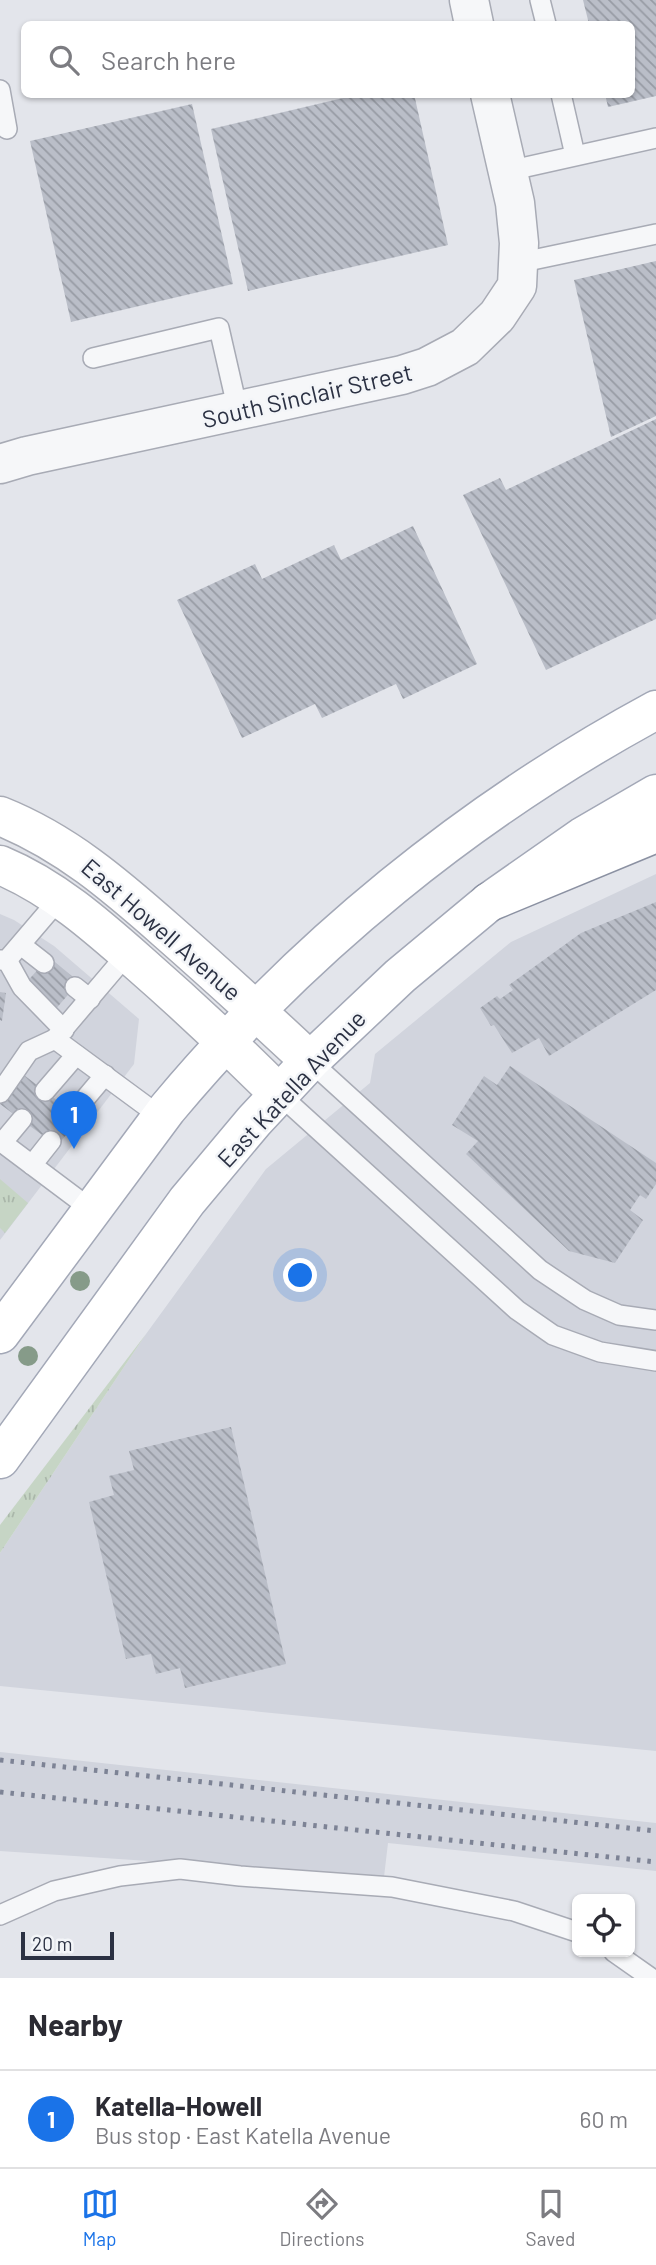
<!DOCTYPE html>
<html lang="en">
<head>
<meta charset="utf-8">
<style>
  :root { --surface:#fff; --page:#f7f7f7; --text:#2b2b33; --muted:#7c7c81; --line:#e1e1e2; --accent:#1a73e8 }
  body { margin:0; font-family:Barlow,sans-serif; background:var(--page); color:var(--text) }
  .controls { position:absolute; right:21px; bottom:21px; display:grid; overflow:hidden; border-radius:10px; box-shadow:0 2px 5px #0004 }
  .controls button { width:63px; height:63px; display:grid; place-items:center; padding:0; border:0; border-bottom:2px solid var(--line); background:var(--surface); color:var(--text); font:35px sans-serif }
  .scale { position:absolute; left:21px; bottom:18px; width:93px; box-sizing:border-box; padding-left:7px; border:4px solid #2b3143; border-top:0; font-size:19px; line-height:24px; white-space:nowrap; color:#2b3143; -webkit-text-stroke:5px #f3f5f8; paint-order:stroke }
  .you { position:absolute; left:301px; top:1276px; width:24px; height:24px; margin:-18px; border:5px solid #fff; border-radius:50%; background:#1a73e8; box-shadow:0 0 0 10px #1a73e833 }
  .badge { display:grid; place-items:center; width:46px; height:46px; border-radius:50%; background:var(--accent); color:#fff; font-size:23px; font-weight:700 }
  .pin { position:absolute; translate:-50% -58px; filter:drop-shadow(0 2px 4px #0008) }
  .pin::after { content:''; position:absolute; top:37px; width:24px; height:21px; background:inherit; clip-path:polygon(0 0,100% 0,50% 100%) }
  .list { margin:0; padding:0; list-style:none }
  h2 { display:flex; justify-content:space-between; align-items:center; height:91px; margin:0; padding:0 28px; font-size:30px }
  h2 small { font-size:23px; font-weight:400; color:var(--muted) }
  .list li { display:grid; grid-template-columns:46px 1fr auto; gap:21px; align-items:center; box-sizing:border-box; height:98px; padding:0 28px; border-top:2px solid var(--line) }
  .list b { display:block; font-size:26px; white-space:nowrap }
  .list p { margin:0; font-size:23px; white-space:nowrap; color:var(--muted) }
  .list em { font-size:23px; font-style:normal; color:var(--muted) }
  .icon { flex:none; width:38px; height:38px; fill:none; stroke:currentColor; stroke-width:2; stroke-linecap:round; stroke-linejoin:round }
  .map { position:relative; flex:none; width:656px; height:1978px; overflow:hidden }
  .search { position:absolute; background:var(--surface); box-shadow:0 2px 5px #0004; left:21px; right:21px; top:21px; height:77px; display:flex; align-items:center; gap:18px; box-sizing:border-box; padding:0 24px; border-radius:10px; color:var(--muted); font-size:26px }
  .sheet { height:189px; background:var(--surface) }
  nav { display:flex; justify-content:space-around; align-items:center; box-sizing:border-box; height:98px; border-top:2px solid var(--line); background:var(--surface); font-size:19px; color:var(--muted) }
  nav a { display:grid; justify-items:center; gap:4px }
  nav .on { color:var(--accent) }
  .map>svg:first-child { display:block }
  .built { fill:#d1d4dd }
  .grass { fill:url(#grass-tufts) }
  .building { fill:url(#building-back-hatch) }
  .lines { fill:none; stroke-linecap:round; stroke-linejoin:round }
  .lane-casing { stroke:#a8abb5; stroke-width:22 }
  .street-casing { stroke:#a8abb5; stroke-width:41 }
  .secondary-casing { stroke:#a8abb5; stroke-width:41 }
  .primary-casing { stroke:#a3a8b7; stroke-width:41 }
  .highway-casing { stroke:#8b91a2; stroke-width:41 }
  .lane { stroke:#f6f7f9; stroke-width:19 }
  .street { stroke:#f6f7f9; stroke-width:38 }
  .secondary { stroke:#fff; stroke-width:38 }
  .primary { stroke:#fff; stroke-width:38 }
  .highway { stroke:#fff; stroke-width:38 }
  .rail { stroke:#7d8395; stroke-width:5; stroke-dasharray:3.5 7; stroke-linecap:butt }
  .tree { fill:#869b89 }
  .labels { text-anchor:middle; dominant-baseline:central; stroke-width:5; stroke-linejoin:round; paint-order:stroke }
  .street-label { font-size:24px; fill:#2b3143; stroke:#f3f5f8 }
</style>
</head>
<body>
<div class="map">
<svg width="656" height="1978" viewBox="0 0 656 1978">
  <defs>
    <pattern id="grass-tufts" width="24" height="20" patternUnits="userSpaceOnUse" patternTransform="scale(1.75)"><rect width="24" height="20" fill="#c6d5c5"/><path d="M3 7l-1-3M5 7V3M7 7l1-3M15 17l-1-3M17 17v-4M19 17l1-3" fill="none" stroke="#aab7aa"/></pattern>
    <pattern id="building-back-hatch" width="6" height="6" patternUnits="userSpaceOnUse" patternTransform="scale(1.75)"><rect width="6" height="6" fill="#babec8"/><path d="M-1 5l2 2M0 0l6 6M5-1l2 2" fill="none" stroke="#979ba4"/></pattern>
  </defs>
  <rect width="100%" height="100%" fill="#e3e5eb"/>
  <g class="built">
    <path d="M656,874v877l-656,-65v-133l146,-219 120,-165 104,-86 5,-29 136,-112z"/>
    <path d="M0,914l14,6 40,26 85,73 -5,45 -134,176z"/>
    <path d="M0,1752l656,71v48l-268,-28 -4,34 -384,-26z"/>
  </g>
  <g class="grass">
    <path d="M0,1179l28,24 -23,30 -5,-5z"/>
    <path d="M146,1334l-146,219v-28z"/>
  </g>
  <g class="building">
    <path d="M583,0h73v96l-48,11 -3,-13h27v-70h-43z"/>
    <path d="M360,94h54l34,151 -200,46 -37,-162z"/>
    <path d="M192,104l41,180 -162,38 -41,-181z"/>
    <path d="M656,261v155l-45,21 -37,-157z"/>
    <path d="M656,419v200l-110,51 -83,-175 37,-17 6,12z"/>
    <path d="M413,526l64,138 -74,35 -7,-15 -74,34 -7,-14 -73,34 -65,-138 78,-36 7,15 72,-34 7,15z"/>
    <path d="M656,902v88l-107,66 -10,-18 -27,15 -18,-28 -3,1 -11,-18 17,-12 3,3 13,-9 -4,-5 72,-52z"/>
    <path d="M49,957l30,25 -25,29 -30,-26z"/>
    <path d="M0,992l6,1 -4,28 -2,-1z"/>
    <path d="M510,1066l146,97v21l-10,15 -6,-4 -10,15 13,10 -28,43 -46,-12 -103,-97 12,-13 -26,-16 32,-49 13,9z"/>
    <path d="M20,1072l60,46 -23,28 -57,-42v-6z"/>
    <path d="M231,1427l55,237 -101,24 -5,-20 -24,6 -5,-20 -25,5 -37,-157 25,-7 -5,-19 25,-6 -5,-19z"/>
  </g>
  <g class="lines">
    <g class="lane-casing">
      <g id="lane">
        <path d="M540,0l6,24"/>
        <path d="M0,90l7,39"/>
        <path d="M561,94l14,61"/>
        <path d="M508,171l148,-33"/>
        <path d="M518,263l138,-29"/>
        <path d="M93,358l126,-30 19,83"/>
        <path d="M21,945l23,18"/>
        <path d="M128,953l-73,86 106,78"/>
        <path d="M0,960h7l53,-62"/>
        <path d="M7,960l15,27 42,43"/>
        <path d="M75,987l15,12"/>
        <path d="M310,1061l230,209 45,30 34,15 37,5"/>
        <path d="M45,1091l31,-36"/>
        <path d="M0,1093l29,-42 26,-12"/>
        <path d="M279,1094l238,216 36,25 47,17 56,9"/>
        <path d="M73,1113l32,-38"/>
        <path d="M0,1141l92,69"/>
        <path d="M2,1143l20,-24"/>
        <path d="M32,1165l19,-24"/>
        <path d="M0,1915l54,-24 66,-15 60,-7 60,7 152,11 122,24 63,21"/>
        <path d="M614,1952l37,26"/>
      </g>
    </g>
    <g class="street-casing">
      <g id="street">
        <path d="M469,0l5,24"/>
        <path d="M0,464l27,-8 375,-81 25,-8 38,-20 32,-31 20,-30 2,-43 -4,-40 -25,-109"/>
      </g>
    </g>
    <g class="secondary-casing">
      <g id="secondary">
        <path d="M0,816c65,26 115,69 167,115 49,43 96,86 143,130"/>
        <path d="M0,865c53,22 96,60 139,98 48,42 95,86 140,131"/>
      </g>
    </g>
    <g class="primary-casing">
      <g id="primary">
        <path d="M0,1334l167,-225c135,-162 304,-299 489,-399"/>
        <path d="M0,1459l187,-258 67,-80 56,-60 90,-85 89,-74 93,-65 74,-43"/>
      </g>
    </g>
    <g class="highway-casing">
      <path id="highway" d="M489,902l167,-69"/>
    </g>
    <use href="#lane" class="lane"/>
    <use href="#street" class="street"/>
    <use href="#secondary" class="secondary"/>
    <use href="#primary" class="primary"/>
    <use href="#highway" class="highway"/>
    <g class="rail">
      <path d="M0,1760l656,71"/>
      <path d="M0,1792l656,70"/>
    </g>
  </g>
  <g class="tree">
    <circle cx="80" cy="1281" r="10"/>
    <circle cx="28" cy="1356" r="10"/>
  </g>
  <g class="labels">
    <g class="street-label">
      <text transform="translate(307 395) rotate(-13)">South Sinclair Street</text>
      <text transform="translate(162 929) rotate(41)">East Howell Avenue</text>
      <text transform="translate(291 1088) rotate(-47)">East Katella Avenue</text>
    </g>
  </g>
</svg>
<div class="controls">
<button><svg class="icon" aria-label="locate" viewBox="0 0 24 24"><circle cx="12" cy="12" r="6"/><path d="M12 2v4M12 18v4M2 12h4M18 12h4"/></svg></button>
</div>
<div class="scale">20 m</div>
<div class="you"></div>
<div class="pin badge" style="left:74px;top:1149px">1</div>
<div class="search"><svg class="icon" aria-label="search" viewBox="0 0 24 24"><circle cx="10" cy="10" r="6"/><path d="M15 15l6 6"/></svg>Search here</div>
</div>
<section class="sheet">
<h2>Nearby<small></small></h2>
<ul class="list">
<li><span class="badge">1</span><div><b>Katella-Howell</b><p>Bus stop · East Katella Avenue</p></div><em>60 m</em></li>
</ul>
</section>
<nav>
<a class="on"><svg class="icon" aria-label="map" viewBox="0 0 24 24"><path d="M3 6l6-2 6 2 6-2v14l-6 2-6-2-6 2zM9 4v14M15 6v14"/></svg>Map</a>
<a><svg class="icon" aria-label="directions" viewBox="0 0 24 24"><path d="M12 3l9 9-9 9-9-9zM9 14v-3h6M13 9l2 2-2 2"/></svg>Directions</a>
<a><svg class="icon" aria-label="saved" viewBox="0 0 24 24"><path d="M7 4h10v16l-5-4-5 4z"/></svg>Saved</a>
</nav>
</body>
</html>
